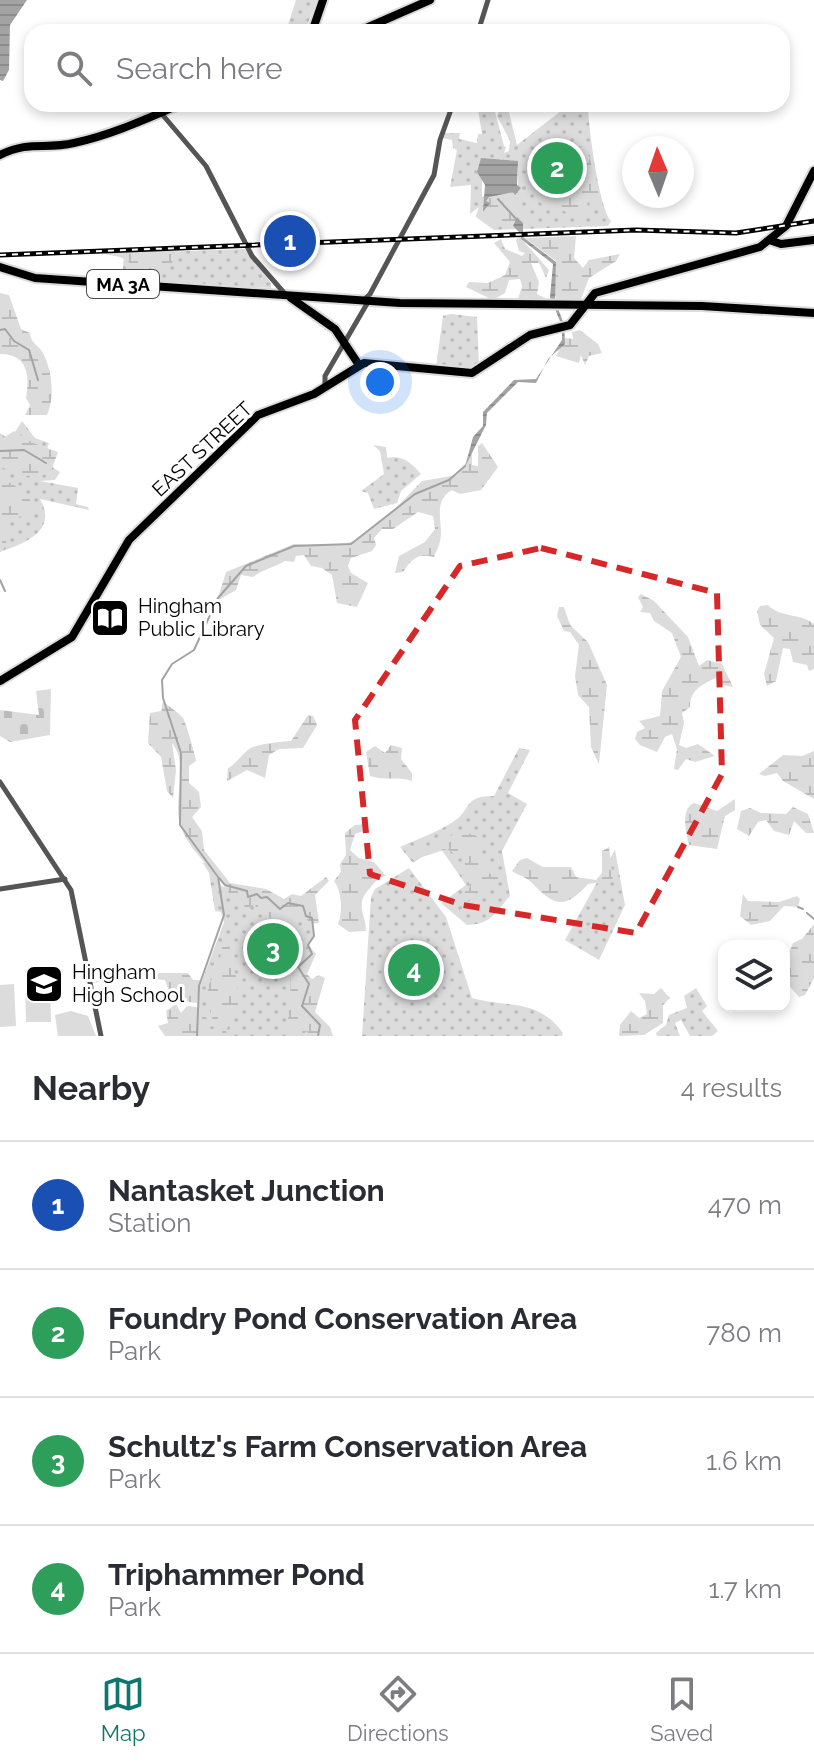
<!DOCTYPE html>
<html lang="en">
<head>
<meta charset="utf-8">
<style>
  :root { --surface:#fff; --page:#f2f2f3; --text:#2b2b33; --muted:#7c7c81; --line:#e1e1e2; --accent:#0f766e }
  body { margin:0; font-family:Raleway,sans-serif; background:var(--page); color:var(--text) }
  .controls { position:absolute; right:24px; bottom:24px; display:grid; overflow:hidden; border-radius:16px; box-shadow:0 4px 12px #0003 }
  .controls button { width:72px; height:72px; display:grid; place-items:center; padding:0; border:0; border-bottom:2px solid var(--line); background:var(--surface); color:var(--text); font:40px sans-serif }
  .compass { position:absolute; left:622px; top:136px; width:72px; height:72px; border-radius:50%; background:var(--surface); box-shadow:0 4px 12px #0003; rotate:358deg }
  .you { position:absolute; left:380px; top:382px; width:28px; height:28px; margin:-20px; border:6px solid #fff; border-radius:50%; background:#1a73e8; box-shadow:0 0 0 12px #1a73e833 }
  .badge { display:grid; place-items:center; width:52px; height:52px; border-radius:50%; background:var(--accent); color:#fff; font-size:26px; font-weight:700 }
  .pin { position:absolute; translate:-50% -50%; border:4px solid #fff; box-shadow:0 2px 8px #0006 }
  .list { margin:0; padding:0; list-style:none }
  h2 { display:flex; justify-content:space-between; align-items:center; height:104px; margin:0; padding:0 32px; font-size:34px }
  h2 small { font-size:26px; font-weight:400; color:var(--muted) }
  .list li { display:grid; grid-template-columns:52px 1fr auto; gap:24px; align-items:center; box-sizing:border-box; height:128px; padding:0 32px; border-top:2px solid var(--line) }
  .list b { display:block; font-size:30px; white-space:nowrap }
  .list p { margin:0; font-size:26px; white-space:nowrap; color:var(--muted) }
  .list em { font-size:26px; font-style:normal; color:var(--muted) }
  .icon { flex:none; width:44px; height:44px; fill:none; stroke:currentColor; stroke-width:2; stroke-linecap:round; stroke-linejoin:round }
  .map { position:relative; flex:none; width:814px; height:1036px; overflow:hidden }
  .search { position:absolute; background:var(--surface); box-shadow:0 4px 12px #0003; left:24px; right:24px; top:24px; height:88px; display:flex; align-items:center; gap:20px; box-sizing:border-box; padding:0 28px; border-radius:24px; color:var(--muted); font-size:30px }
  .sheet { height:616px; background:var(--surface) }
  nav { display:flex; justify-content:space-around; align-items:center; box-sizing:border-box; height:112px; border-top:2px solid var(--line); background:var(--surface); font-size:22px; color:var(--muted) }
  nav a { display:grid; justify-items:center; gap:4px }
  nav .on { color:var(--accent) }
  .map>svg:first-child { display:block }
  .green { fill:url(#green-dots); fill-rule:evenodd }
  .wetland { fill:url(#wetland-marsh) }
  .cemetery { fill:url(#cemetery-stones) }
  .pitch { fill:#dcdcdc }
  .water { fill:url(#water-rules) }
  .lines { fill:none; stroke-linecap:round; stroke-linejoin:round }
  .stream { stroke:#a3a3a3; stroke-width:2 }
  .major-casing { stroke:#dbdbdb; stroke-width:12 }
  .minor { stroke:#555; stroke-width:5 }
  .major { stroke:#000; stroke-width:8 }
  .rail-casing { stroke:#000; stroke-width:5 }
  .rail { stroke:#fff; stroke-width:2; stroke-dasharray:6; stroke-linecap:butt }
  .marked { fill:none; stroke:#d62828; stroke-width:6; stroke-dasharray:16 10; stroke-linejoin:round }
  .labels { text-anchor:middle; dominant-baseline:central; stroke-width:6; stroke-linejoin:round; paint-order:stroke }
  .shield { fill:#fff; stroke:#4c4c4c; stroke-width:2 }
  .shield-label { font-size:18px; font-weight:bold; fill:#000 }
  .street-label { font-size:20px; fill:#000; stroke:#fff }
  .poi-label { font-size:20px; fill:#000; stroke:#fff; text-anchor:start }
</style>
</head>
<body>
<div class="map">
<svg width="814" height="1036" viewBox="0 0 814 1036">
  <defs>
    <pattern id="green-dots" width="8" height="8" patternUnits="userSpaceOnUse" patternTransform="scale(2)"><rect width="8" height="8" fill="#dcdcdc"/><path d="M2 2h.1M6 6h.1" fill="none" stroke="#bbb" stroke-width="1.8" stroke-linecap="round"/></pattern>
    <pattern id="wetland-marsh" width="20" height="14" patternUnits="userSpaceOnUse" patternTransform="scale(2)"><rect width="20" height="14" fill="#dcdcdc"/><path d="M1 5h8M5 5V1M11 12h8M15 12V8" fill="none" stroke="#bbb"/></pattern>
    <pattern id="cemetery-stones" width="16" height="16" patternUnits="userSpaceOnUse" patternTransform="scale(2)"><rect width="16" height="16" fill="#dcdcdc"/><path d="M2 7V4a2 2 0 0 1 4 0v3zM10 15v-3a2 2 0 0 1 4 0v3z" fill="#bbb"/></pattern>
    <pattern id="water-rules" width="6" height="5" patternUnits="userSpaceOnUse" patternTransform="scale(2)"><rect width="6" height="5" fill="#a3a3a3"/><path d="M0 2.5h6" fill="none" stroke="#8b8b8b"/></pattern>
  </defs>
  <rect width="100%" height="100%" fill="#fff"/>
  <g class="green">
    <path d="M296,0h22l-14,32h-22l6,-7z"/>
    <path d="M477,104h16l11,42 2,1 -2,6 5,-2 1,-10 -13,-25 4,-12h6l10,41 53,-41h18c0,21 11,104 23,117l-3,5 -86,3 1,-6 -10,3 3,3 -22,1 -18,-13 4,-11 -10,8 1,-29 -21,2 7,-37 -4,-2 -1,-8 -9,-2 2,-5h15l-1,6 18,4 1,-9h4zM501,159l17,9v19l-36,10v-21z"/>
    <path d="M245,249l26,34v5l-149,-8 2,-27z"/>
    <path d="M451,314l26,3 2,49 -7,4 -36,-3 7,-51z"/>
    <path d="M22,421l13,17 14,5 -6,18 17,11 -5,8 -15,1 38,7 -2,16 12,3 1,3 -49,-11c18,32 -15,44 -40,53v-119l10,7z"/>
    <path d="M373,445l13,2 1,11c16,-3 24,5 34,16l-20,17 -4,12 -23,6 -6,-16 -7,-2 23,-17 -4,-23z"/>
    <path d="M519,748l11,2 -22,43 19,11 -25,47 8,45c-15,17 -18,28 -43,29l-26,-22 25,-18 -27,-39 -26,17 -13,-16c17,-8 38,-15 53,-25 20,-13 9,-26 41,-26z"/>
    <path d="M615,850l10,55 -26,55 -34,-20z"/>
    <path d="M209,862l12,24 82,20 9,15 2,15 -6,9 4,6 -8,9 14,76h-122l3,-47 25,-67 -3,-10 -6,-1 -6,-38 -6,-10z"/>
    <path d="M409,868l37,49 26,81c35,10 66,0 91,35l-1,3h-200l9,-139 4,-8z"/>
    <path d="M696,988l11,18 -5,5 16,20 -6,5h-22l-9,-16 -6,3 5,13h-23l-1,-3 10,-8 3,-10 18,-7 -3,-12z"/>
  </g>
  <g class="wetland">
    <path d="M573,146l13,2 13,40v15l-12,-3 1,12 -10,6 -18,-9 -17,-3 -7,-10 7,-12h4v15l5,-9 9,-2 -1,-26 10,1 -5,-12z"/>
    <path d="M521,189l-4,11 18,22 -13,7 1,-6 -24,4 -23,-11 6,-19 -1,12 8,-12z"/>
    <path d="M519,236l30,34 -3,8 -7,-15h-8l8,19 -2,12 14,7 -33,-2 4,-13 -2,-7 -11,1 -4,13 -12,7 -27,-13 3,-5 19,1 17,-8 5,-13 -16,-19 7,-4 4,10 17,7 3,-3 -6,-2 -3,-11z"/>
    <path d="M576,236l-2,22 9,10 6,-8 31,-6 -4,7 -27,17 -8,21 -24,2 -3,-8 2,-32 -31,-23z"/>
    <path d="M171,250l5,5 -9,17c-35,10 -23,-3 -45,-14 -6,-3 -13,-2 -19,-5z"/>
    <path d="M0,293l9,2 12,34 9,4c1,12 10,12 14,22 8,17 11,43 3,60h-22l5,-10 -4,-7c4,-22 2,-44 -26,-44z"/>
    <path d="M580,330l18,14 4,9 -13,3 -4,9 -4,-10 -2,8 -23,-7 9,-18 8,1 -1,-7z"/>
    <path d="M14,431l19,12 25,9 -8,22 -23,2 -27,-9v-27z"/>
    <path d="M482,443l16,24 -17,23 -21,4 -8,-4c-22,13 -6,36 -13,55 -1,4 -4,8 -5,12 -17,-4 -22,2 -31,15l-8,1 4,-17 26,-14 10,-13 -2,-13 -15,-4 -25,17h-11l-8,9 2,7 -4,6 -21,7 -3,8 3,7 17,10 -11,24 -20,-4 -5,-28 -10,-7 -11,-2 -7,-11 -8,1 -2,6 -9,-1c-10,6 -21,8 -32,16l-12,-2 -5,15 -19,11 9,-29 68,-28 44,1 17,-4 32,-24 35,-36 35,-6 15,-21v11l6,1v-20z"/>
    <path d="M0,477l22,13 12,15 -5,11 -20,1 -4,19 2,9 -7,7z"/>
    <path d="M641,594l13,7 34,36 11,29 8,-6 15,4 11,23 -15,-3 -2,-6c-15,7 -26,12 -26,29l-8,6 2,10 -5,22 7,3 12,-4 17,12 -20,6 -9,-3 -8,11 -4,-1 3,-20 -5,-15 -7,3 -8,15 -17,-7 -5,-6 2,-7 8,-4 -6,-7 21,-5 2,-25 19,-34 -9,-24 -18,-12 -4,-8 -10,-1 3,-5 -5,-10z"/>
    <path d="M768,605c13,13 32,8 46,19v45l-5,2 -2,-6 -14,-3 -3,-13 -7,-1 -7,33 -9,5 -3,-12 10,-36 -14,-13 -3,-14 3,-5z"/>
    <path d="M559,607h5l6,18 18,17 19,43 -8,79 -8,-17 -2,-40 -11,-12 -3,-19 4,-31 -9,-13 -6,-1 -7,-15z"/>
    <path d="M163,701c5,5 15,11 20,17 3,5 13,39 13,43l-7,5v17l10,9 2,15 -9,10 10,14 2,19 26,33 36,6 18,10 8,-5 9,2 25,-19 3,4 -14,14 4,28 -9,1 -7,-11 -9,6 1,18 -12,-18h-12l-7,-9 -7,1 -2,-7 -8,5 -6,-7 -8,-1c-10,-26 -42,-45 -52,-74 -10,-26 10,-60 -9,-84l4,27 -3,28 -6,-7 -6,-34 -13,-14 2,-30 11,-2z"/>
    <path d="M308,715l5,1 4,9 -14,23 -24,1 -10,6 -4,23 -18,-8 -20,11 1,-13c9,-4 16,-18 25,-21 12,-4 26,-5 38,-6z"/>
    <path d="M391,745l11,3 -1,11 11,14v8c-14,-5 -27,0 -42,-5l-4,-24 9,-6 10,7z"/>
    <path d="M814,751v48l-31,-18 -6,-8 -12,3 -6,-2 24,-19 19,1z"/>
    <path d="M735,799v11l-10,6 -8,33 -28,-4c-3,-13 -9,-36 5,-42l23,8z"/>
    <path d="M793,807l15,7 6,19h-8l-12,-12 -5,14 -15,-4 -8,-11 -8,2 -9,14 -12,-7 4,-18 9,-3 11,5 25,1z"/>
    <path d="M366,824l-2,7 -9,3 -5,16 9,8 15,4 12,14c-9,2 -10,5 -16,12 -16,16 -4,26 -4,43l-17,1 -11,-8c5,-11 4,-33 -4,-43l7,-9 -1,-8 6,-9 -1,-22 10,-8z"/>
    <path d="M461,831l16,5 3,22 10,16 11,-1 -1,6 -8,3 1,6 -15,3 -13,13 -7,2 1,-8 11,-11 -6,-27 -17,-11 -34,11 -4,-5z"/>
    <path d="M609,847l4,33 -25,4c-22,24 -32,24 -55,0 -5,-6 -15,-9 -21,-13l8,-11 7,-2 16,9h28l5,10 20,3 6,-7v-22z"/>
    <path d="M743,894l5,7 31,1 18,-6 3,3 -2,8 -14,-1 -14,15 -19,4 -11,-9z"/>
    <path d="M814,924v54l-9,17 -6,2 -15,-17v-15l9,-22 9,-4z"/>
    <path d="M225,930c2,21 13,42 13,64 0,20 -12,29 -12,42h-61l-7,-10 10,-3 -2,-12 10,-7 5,9 6,-7 10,1 13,15 -1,8 6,-2 -8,-28 1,-14 11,-21z"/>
    <path d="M310,947l6,7 -9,20 5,5 7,-4 6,3 -10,34 15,15 3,9h-24l-2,-5 -6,5h-9l-5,-8c2,-16 3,-32 4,-49 1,-10 10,-18 10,-28z"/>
    <path d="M123,967l27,6h38l5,7h8l-4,23 -16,-2 -11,-7 -5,-14 -43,-3 -28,6 10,-12z"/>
    <path d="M661,988l9,10 -7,7v18l-19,12 -25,1 1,-11 11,-14 8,7 8,-4 -2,-13 -6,-8 15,1z"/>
  </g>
  <path class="cemetery" d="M51,689l-1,46 -40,7 -10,-6v-26l39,5 -3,-24z"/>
  <g class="pitch">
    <path d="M50,979l1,43h-25l-1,-42z"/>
    <path d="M14,984l2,42 -16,1v-42z"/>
    <path d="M71,1011l17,5 8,20h-38l-3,-21z"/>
  </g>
  <g class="water">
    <path d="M0,0h27l-17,25 -1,45 -6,11 -3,-1z"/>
    <path d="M481,158l37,3 -1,24 4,3 -6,7 -2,-3 -24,5 -3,4 4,2 -7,9 2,-27 -8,-13z"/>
    <path d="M517,217l6,6v14l33,25 -1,39 9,23 1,20 -17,15 -12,24 -18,-1 -31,31 -1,12 -21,42 8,-30 10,-11v-14l31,-32 22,-1 26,-39v-14l-12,-29 3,-33 -32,-25 -2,-7 -6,-6z"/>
  </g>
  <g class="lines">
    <g class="stream">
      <path d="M498,199l19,21"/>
      <path d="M0,330l5,-1 9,12 15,9 9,30"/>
      <path d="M0,451l24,-1 22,13"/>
      <path d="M0,580l5,11"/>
      <path d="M219,878l6,7 22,6 1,6 9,-3 4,4 6,-1 13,12 8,-6 15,3 3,10 6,2 2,18 -6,9 4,9 -14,13 11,17 -7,22 18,19 -2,11"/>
      <path d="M798,907l5,2"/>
      <path d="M807,913l7,6"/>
      <path d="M197,1036l2,-50 25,-71 -6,-38 -38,-52 1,-72 -18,-55 -1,-18 10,-16 22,-14 24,-52 28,-32 48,-20 57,-2 64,-50 34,-14 16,-14"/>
    </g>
    <g class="major-casing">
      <g id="major">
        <path d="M312,32l11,-32"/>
        <path d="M357,32l73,-32"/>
        <path d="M0,155c30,-15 45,-5 74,-12 37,-8 72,-24 107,-39"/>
        <path d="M772,241l9,3 33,-4"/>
        <path d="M0,267l35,11 365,25 302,3 112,7"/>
        <path d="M291,298l44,31 24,36"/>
        <path d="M0,681l72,-44 57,-97 129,-125 56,-21 50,-31 108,10 58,-38 40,-10 25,-32 165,-46 26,-21 28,-55"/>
      </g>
    </g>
    <g class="minor">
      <path d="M478,32l10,-32"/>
      <path d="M161,113l45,53 46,90 34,39"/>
      <path d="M363,301l7,-7 64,-119 6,-35 13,-36"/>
      <path d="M325,387v-11l43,-74"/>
      <path d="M0,782l71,108 30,146"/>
      <path d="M0,889l65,-10"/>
    </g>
    <use href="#major" class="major"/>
    <g class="rail-casing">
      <path id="rail" d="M0,255l636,-25 100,3 78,-12"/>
    </g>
    <use href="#rail" class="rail"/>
  </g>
  <path class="marked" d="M541,548l176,45 5,181 -86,159 -173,-28 -93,-31 -15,-154 105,-154z"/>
  <defs>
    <g id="library-square" transform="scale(2)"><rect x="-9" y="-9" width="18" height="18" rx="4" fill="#000" stroke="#fff"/><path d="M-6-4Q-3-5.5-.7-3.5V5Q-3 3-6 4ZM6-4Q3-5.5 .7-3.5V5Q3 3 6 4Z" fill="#fff"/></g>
    <g id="school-square" transform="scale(2)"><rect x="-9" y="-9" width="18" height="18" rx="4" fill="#000" stroke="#fff"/><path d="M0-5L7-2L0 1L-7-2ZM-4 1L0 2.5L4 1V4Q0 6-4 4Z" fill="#fff"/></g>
  </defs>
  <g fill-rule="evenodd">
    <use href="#library-square" x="110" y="618"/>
    <use href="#school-square" x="44" y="984"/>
  </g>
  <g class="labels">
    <rect class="shield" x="87" y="270" width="72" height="28" rx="6"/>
    <g class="shield-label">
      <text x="123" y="284">MA 3A</text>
    </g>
    <g class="street-label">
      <text transform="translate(202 449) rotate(-43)">EAST STREET</text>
    </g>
    <g class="poi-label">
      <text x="138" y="606">Hingham<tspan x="138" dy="23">Public Library</tspan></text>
      <text x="72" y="972">Hingham<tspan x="72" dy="23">High School</tspan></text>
    </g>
  </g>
</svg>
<div class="controls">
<button><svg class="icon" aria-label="layers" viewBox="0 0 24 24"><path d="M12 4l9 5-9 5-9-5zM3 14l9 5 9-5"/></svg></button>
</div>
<svg class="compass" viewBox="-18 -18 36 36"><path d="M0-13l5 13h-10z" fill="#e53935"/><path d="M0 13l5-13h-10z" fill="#7c7c81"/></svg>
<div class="you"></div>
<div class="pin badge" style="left:290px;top:241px;background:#1a4fb4">1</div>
<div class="pin badge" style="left:557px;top:168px;background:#2e9e5b">2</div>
<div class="pin badge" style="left:273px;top:949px;background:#2e9e5b">3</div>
<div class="pin badge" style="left:414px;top:970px;background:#2e9e5b">4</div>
<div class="search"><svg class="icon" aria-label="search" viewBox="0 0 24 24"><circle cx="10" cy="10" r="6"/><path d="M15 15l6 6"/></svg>Search here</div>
</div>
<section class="sheet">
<h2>Nearby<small>4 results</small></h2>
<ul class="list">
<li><span class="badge" style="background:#1a4fb4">1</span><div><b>Nantasket Junction</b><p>Station</p></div><em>470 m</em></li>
<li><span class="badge" style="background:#2e9e5b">2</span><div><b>Foundry Pond Conservation Area</b><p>Park</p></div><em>780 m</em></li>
<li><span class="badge" style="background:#2e9e5b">3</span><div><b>Schultz's Farm Conservation Area</b><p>Park</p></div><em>1.6 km</em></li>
<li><span class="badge" style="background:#2e9e5b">4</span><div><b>Triphammer Pond</b><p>Park</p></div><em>1.7 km</em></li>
</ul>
</section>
<nav>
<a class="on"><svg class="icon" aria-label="map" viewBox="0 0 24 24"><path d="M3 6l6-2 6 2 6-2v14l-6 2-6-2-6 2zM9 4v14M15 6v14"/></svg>Map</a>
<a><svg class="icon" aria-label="directions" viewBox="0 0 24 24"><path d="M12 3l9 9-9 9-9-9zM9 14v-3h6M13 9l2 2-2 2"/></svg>Directions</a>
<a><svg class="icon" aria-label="saved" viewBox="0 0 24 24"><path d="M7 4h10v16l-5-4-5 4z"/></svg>Saved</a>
</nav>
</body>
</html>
